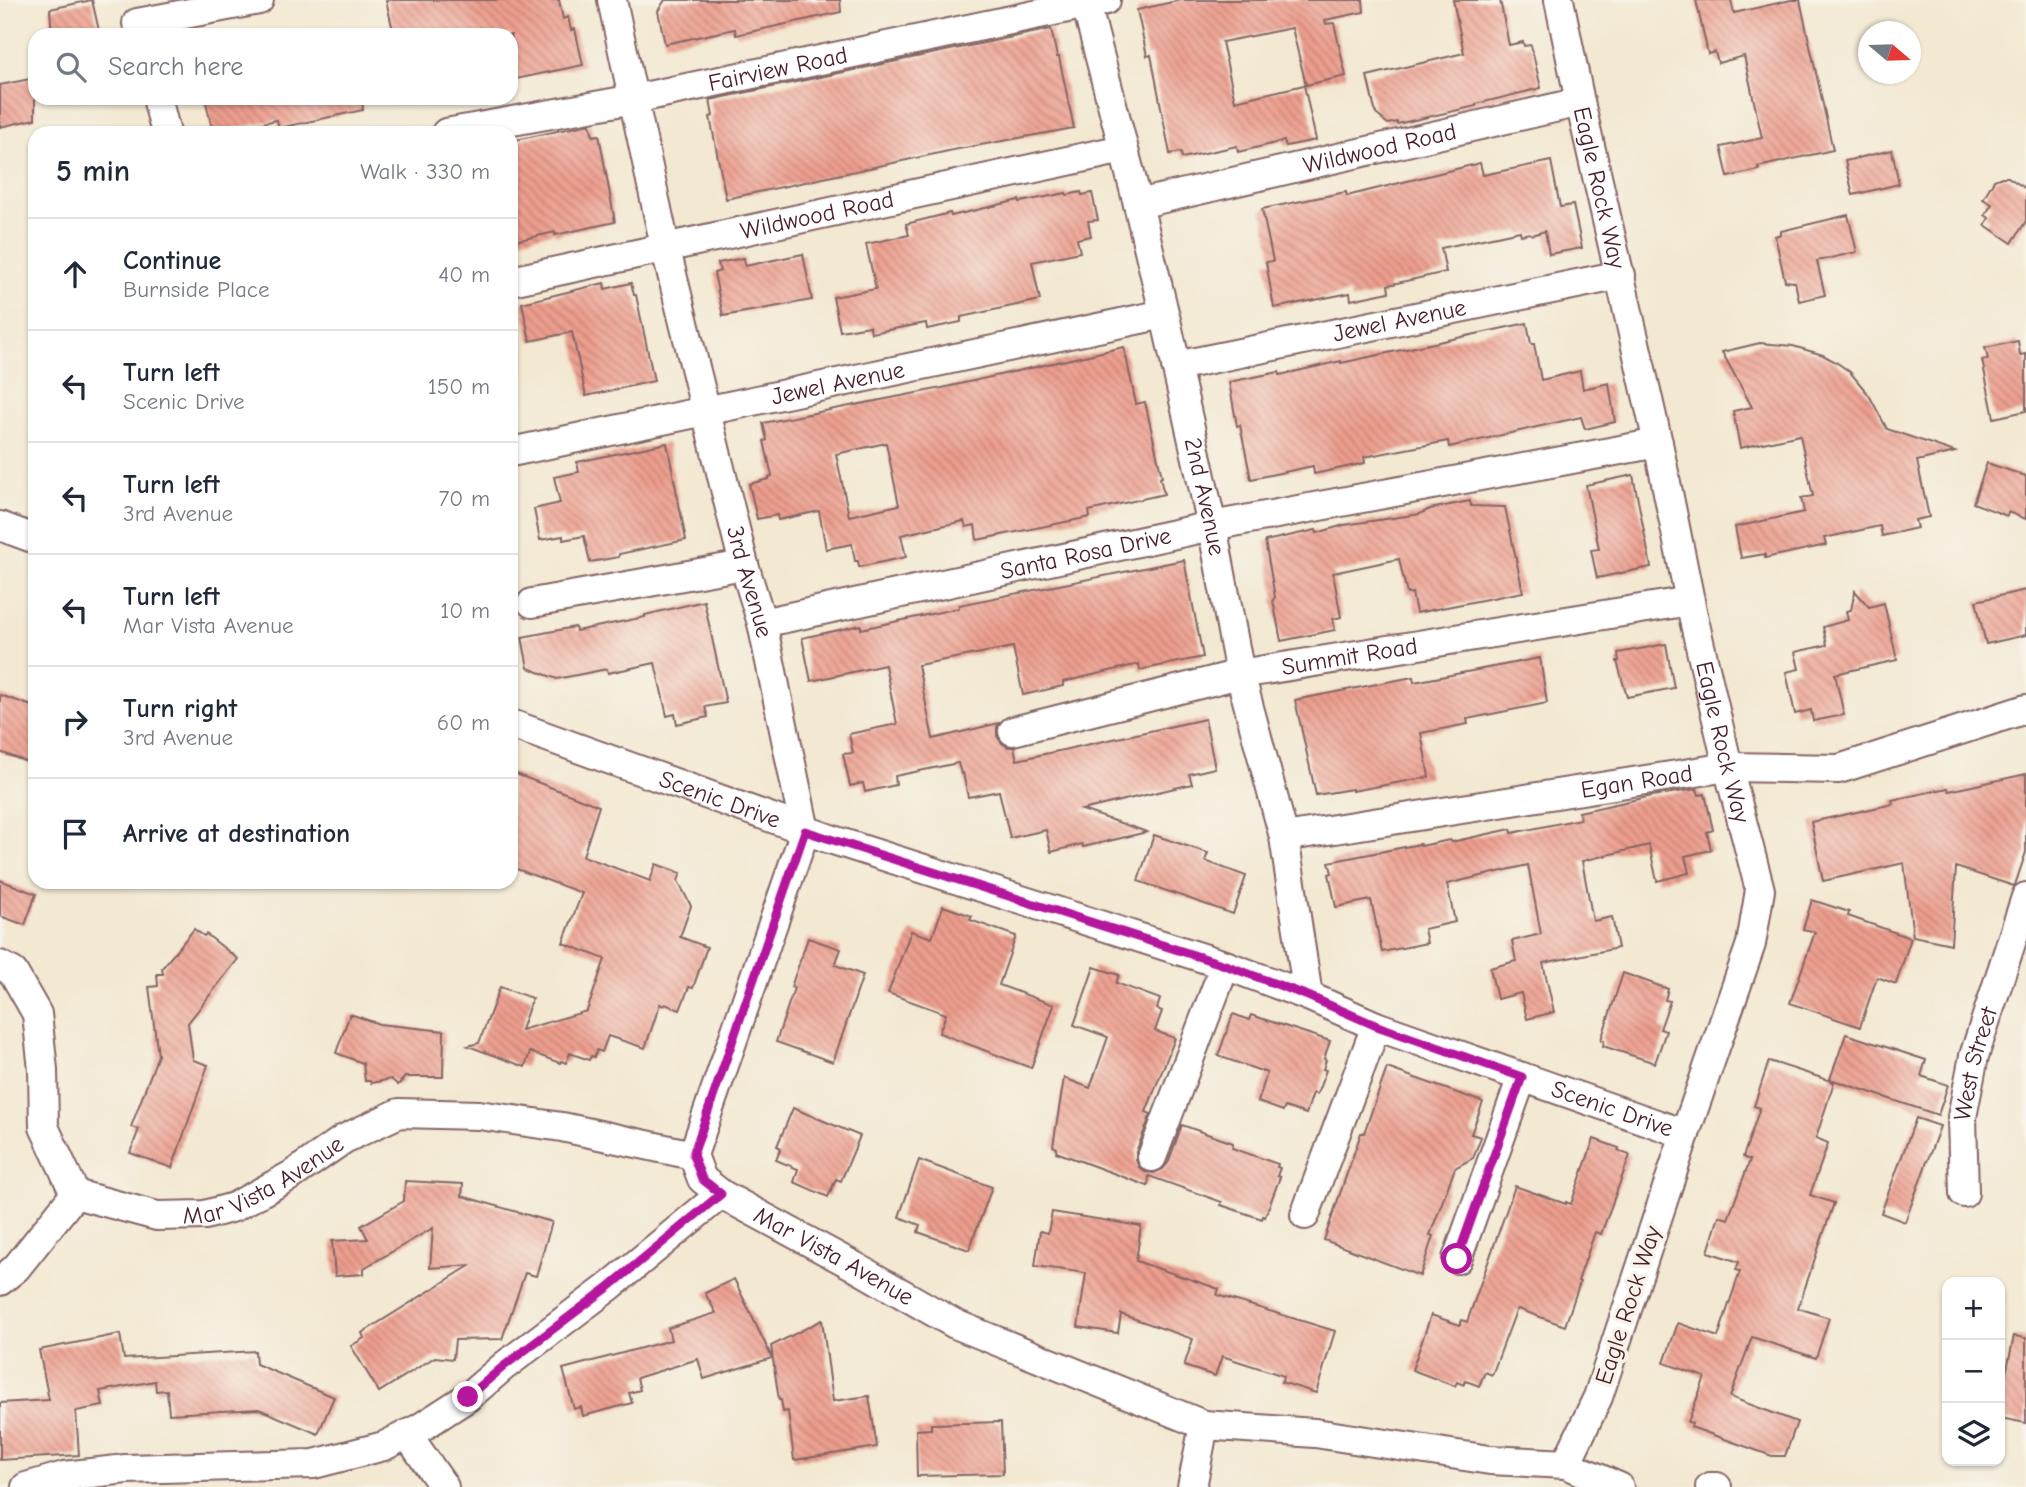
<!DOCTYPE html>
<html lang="en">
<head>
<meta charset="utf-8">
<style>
  :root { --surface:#fff; --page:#f6f6f7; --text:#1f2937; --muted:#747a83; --line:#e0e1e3 }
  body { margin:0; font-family:"Comic Neue",sans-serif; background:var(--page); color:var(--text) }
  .controls { position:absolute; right:21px; bottom:21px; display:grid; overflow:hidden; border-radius:14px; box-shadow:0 2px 5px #0004 }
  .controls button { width:63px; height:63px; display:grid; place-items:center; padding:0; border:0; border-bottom:2px solid var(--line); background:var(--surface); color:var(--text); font:35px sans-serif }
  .compass { position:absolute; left:1858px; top:21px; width:63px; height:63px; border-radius:50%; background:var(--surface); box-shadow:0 2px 5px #0004; rotate:109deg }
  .stop { position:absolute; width:21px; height:21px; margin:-16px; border:5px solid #b5179e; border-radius:50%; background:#fff }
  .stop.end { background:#b5179e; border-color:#fff; box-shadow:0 2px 7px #0008 }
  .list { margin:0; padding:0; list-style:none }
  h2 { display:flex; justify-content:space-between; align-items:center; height:91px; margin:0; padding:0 28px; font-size:30px }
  h2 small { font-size:23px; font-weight:400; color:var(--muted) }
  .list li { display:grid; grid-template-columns:46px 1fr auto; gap:21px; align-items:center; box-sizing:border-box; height:112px; padding:0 28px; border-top:2px solid var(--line) }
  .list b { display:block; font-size:26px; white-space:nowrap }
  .list p { margin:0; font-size:23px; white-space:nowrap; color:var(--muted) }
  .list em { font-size:23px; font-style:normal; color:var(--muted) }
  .icon { flex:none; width:38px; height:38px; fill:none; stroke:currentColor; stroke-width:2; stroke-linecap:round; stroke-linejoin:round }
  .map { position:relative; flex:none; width:2026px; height:1487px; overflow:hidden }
  .search { position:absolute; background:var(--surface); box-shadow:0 2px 5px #0004; left:28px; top:28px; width:490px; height:77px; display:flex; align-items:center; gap:18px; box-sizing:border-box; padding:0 24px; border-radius:21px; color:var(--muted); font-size:26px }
  .panel { position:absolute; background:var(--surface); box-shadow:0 2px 5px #0004; left:28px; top:126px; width:490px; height:763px; border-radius:21px }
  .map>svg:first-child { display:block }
  .building { fill:url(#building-back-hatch); fill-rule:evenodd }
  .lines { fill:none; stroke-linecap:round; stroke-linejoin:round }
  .minor-casing { stroke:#856565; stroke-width:32 }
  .minor { stroke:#fff; stroke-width:28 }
  .route { stroke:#b5179e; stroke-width:9 }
  .labels { text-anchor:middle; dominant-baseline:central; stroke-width:7; stroke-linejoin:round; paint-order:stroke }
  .street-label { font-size:24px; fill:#4a1f2b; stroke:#f7f3e8 }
</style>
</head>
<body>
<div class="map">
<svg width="2026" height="1487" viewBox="0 0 2026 1487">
  <defs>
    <pattern id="building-back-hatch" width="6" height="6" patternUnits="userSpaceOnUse" patternTransform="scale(1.75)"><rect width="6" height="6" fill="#ed9e8e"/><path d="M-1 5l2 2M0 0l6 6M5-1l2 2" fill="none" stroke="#c28074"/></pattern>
  </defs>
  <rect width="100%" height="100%" fill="#f7f3e8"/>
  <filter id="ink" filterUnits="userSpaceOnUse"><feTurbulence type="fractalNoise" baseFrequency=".0143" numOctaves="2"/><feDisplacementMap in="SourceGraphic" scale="14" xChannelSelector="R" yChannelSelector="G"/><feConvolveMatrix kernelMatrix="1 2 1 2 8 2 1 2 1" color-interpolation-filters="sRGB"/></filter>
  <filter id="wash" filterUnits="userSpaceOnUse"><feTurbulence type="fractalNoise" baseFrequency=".00686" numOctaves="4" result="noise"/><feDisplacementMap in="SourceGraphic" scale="28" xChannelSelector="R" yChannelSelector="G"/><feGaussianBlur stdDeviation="1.57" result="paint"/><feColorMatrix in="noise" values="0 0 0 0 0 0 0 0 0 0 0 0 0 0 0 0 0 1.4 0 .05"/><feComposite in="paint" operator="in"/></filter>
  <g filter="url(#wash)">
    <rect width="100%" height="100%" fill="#f3e8d1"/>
    <g id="blocks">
      <g class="building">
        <path d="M92,0l8,35h-48l-2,-26z"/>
        <path d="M386,0h173l4,19 5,-2 3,13 4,-1 8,36 -72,15v-45h-117z"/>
        <path d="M665,0h175l1,12 -105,23 -1,-6 -70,15 -7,-33z"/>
        <path d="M1181,0h182l1,12 -39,8 1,4 8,-1 12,53 -40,9 -14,-57 -70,14 13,59 69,-16 12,55 -30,6 -2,-5 -46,11 -1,-6 -55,12 -1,-6 -11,2 -19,-99 -4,1 -10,-46z"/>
        <path d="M1453,0h47l9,45 14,-3 1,4 7,-1 10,43 -65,16v2l-79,18v-2l-9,2 -12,-10 -9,-38 97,-23z"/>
        <path d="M1696,0h35l3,13 57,-13h9l33,150 -75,17 1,3 -31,7 -7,-30 41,-9 -18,-82 -26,7 -3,-11 -7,2z"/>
        <path d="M1051,29l6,28h2l15,71 -121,22 -227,49 -16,-82 3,-1 -3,-16z"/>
        <path d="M35,78v41l-35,8v-42z"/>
        <path d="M205,98h157l1,12 -84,18 -2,-8 -64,13z"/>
        <path d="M590,124l3,12 6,-1 16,87 -60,13v-3l-44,10v-101z"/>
        <path d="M1892,150l7,34 -46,11 -8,-34z"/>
        <path d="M1551,161l9,46 13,-2 9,43 -33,6 -4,-23 -13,4 -3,-2 -8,2 -1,-4 -79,17 5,24 -58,13 1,7 -38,8 -1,-7 -76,15 -8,-46 7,-1 -11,-52 84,-17 1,4 133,-33 3,12z"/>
        <path d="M2002,177h6l18,12v32l-14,22 -27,-18 4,-7 -4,-3 7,-11 -9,-5 11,-19z"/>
        <path d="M1081,192l1,3 10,-2 6,27 -10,1 3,15 -14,3 3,13 -48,10 8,38 -79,17v5l-34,7 -1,-6 -55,10 -1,-7 -30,5 -7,-34 43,-8 -10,-45 43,-9 -3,-11 44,-11 1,3 68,-16 1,2 46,-9 1,2z"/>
        <path d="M1848,215l9,37 -40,9 8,34 -26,6 -4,-19 -10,-1 -10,-45 6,-2v-3z"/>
        <path d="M803,254l9,46 -89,16 -9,-43 6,-2 -2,-8 26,-5 1,8z"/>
        <path d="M604,283l1,6 26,-6 3,12h2l18,86 -68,15 -14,-64 -42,9 -8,-38z"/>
        <path d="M1527,323l4,21h3l7,36 39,-9 3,18 26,-6 6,39 -30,7 -4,-12 -132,30 -1,-6 -84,16 1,6 -51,11 -1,-8 -62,13 -11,-54 -3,1 -8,-44 50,-10 1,3 61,-14v2z"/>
        <path d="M2018,341l2,14 6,-1v57l-32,7 -12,-58 6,-1 -3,-11z"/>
        <path d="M1760,343l33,3 30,9 13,7 14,10 19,23 18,34 68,23 -38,9 12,56 -14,3 2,8 -35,8 -2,-10 -56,12 2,7 -61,13v-4l-24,4 -6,-31 69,-15 -3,-14 12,-2 -13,-61 -60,13 -7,-37 19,-4 -30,-55z"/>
        <path d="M1124,347l12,57 9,-2 17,75 -2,1 4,16 -75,17 1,6 -113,23 -2,-15 -9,2 -2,-6 -63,14 5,22 -47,10 -1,-6h-3l-3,-17 -26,5 -7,-38 -41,9 -1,-5 -20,4 -8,-35 20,-5v-2l3,-1 -8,-35 3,-1 -4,-17 179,-35zM886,443l13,62 -50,11 -13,-62z"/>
        <path d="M667,443l19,97 -67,14v3l-29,5 -6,-26 -21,4v-4l-23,4 -6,-31 26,-6 -6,-26 25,-5 -2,-10z"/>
        <path d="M1987,463l39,13v43l-18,-7 -1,4 -34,-13z"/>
        <path d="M1633,475l18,92 -54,11 -6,-28 8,-1 -13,-64z"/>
        <path d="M1470,501l1,5 34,1 18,85 -107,21 -4,-20 -5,1 -8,-35 -66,14 8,44 -8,2 2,11 -54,11 -8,-41 2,-3 -10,-56 51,-11 1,3 27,-8 76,-11 10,-5z"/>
        <path d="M1184,560l19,97 -63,13 -1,-6 -76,18v4l-40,9 -10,-48 -95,18 15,74 66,-16 -2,4v9l5,7 6,4h6l3,13 188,-41 10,49 -26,6 3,10 -110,26 65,22 -64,15 -1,-3 -31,8 -5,-22 -36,8 -11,-47 -31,6 -5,-24 -2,1 -3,-11 -63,13 1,9 -31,7 -2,-9 -13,3 -7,-32 10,-1 -4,-19 48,-10 -12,-59 -74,16 -9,-43 59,-13v4l98,-21v-3z"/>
        <path d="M2026,590v45l-40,9 -10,-43z"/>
        <path d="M1855,591l14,16 15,-4 13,57 -62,14 9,41 -31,6 -2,-11 -16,4 -9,-42 13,-3 -4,-17 32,-7 -4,-18 25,-7 -2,-9 5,-1z"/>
        <path d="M704,601l22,102 -21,4 3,10 -31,7 -2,-10 -8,2 -12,-53 -47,10 -1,-4 -50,10 -29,-11 -6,-31 53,-10 1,4 69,-14v-2z"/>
        <path d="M1666,644l8,44 -47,9 -10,-36h2l-1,-8z"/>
        <path d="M1540,658l7,45 -80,16 1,5 -47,9 8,44 -77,14v-2l-36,6 -21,-95 118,-23 1,5z"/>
        <path d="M0,695l35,12v58l-35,-13z"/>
        <path d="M511,772l88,34 -16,50 67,25 6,-17 25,9 -3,8 13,25 -11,31 27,10 -14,41 -4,-1 -9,23 -15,-6 -1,2 -4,-2 -15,44 -37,-12 -6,16 -5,-2 -3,7 -3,-1 -2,4 -19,-7 -4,10 -5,-2 -1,2 -30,-11 -5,15 -57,-21 11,-3 21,-56 32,11 -11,32 66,-19 18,-52 -42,-16 19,-50 -71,-26z"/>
        <path d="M2026,774v78l-11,33 -1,1 -58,-19 -5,77 -38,-8 -9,-73 -81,18 -12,-59 82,-18 -1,-4 56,-12 1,3z"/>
        <path d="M1697,789l2,6 6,-1 8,36 -6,2 4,18 -26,6 4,17 -32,8 -8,-36 -67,16 11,60 19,-4 6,31 -75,15 11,49 -27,7 -6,-26 -24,6 -7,-31 26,-7 -4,-20 29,-7 -13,-69 -81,19 8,38 -31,7 3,14 -45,9 -11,-52 -35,7 -7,-33 3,-1 -3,-11 91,-18 1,2 29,-6 1,2 60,-13 1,4 68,-14 -1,-7 73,-16z"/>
        <path d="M1154,835l54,18 -3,8 41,15 -13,38 -95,-33z"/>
        <path d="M0,880l36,14 -11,31 -25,-9z"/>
        <path d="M1812,900l37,12 -1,4 63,22 -15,46 -19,-7 -17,50 -70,-24 25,-71 -12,-3z"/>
        <path d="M943,906l29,10 -2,4 46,16 -17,49 55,20 -23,63 -92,-35 7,-19 -58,-21 23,-62 21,7z"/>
        <path d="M194,929l10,7 2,-2 32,25 -50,64 5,37 15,5 -36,103 -42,-15 9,-24 -8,-2 27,-72 -9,-68 9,-1 -1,-12h6l-1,-6z"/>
        <path d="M808,938l33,11 -6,16 28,10 -30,87 -57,-20 18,-54 -3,-1z"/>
        <path d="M1094,967l25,8 -3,8 44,16 -3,10 5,2 -7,20 20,7 -29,74 5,2 -15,38v8l3,7 6,5 9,1 9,-4 5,-6 14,-38 51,18 -1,5 46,16 -1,3 3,1 -3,8 3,1 -15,40 -2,-1 -1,3 -41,-14 1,-3 -73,-26 -1,10 -92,-34 1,-4 -4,-2 11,-68 26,10 18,-51 -34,-12z"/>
        <path d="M1623,973l45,16 -3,11 5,1 -10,28 6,2 -11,32 -52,-17 1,-5 -3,-1z"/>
        <path d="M350,1014l29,10 65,7 -1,46h-38l-7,8 -7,-6 -20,4 -1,-2h-5l-2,-18 -27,-10z"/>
        <path d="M1233,1014l16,6 2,-5 79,26 -6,18 2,1 -3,9 3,1 -9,24 -4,-1 -7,21 -21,-7 -2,4 -25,-9 9,-29 -49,-17z"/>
        <path d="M1846,1034l80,26 -5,16 27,9 -10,30 -108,-36z"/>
        <path d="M1769,1061l65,21 -18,56 12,5 -18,52 24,8 -36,105 31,10 -13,40 -64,-21 -22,60 67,25 -12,34h-13l-81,-29 1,-4 -4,-1 17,-45 -41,-14 14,-40 40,14 22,-66 -4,-1 3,-8 -31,-10 11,-36 9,3 22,-59 -7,-3 17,-49 -6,-2z"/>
        <path d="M1387,1068l96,34 -12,32 10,3 -8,21 -18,10 -25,67 3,1 -13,40 -96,-36 37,-107h3z"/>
        <path d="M793,1108l67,28 -19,45 -5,-2 -8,18 -34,-15 4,-13 -22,-9 5,-12 -4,-2z"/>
        <path d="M1916,1118l24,8 -35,96 -24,-9z"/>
        <path d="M1594,1139l25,9 -1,3 12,4 -29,79 -6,-2 -17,49 2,1 -15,44 -47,-17 -2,2 -24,64 -7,-3 -6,14 -13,-5 -2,4 -7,-3 -2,4 -43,-16 19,-55 29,10 2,-5 5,2 48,-136 51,18v-2l5,2z"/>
        <path d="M919,1160l73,27 -23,63 -51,-18 2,-7 -21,-8z"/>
        <path d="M405,1181l58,3 -1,12 90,26 -16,54 -11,-3 -23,66 -47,1 -2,19 -18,-2 -56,35 -28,-46 13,-8 -2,-5 109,-68 -41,3 3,-40 -69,40v6l-29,2 -3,-35 36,-2 -7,-13 43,-25z"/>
        <path d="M1052,1212l89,14 -5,35 83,28 -2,6 118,36 -19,62 -35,-11 3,-6 -62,-20 -7,20 -31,-10 9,-27 -72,-25 -3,19 -40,-6 8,-54 -51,-7 5,-35 8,2z"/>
        <path d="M734,1279l38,79 -68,21 -6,-20 -61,19 3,12 -11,3 3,10 -49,13 -2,-9 -7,2 -11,-40 108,-29 -3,-12 48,-15 -11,-20z"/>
        <path d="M822,1320l11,81 36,-5 8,51 -83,13 -6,-49 -5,1 -2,-12h-2l-8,-54z"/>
        <path d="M120,1334l4,25 131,-8 1,13 78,33 -16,37 -59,-25 -90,5 -2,-24 -11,1 -1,-10 -55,10 3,15 -27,5 3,44 -79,5v-57l49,-3 -10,-50z"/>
        <path d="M2014,1336l12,2v85l-26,-5v-16z"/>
        <path d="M1001,1422l2,52 -86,2 -1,-46 15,-1v-5z"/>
      </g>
    </g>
  </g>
  <g filter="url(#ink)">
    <use href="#blocks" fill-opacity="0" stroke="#856565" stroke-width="2"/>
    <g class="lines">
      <g class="minor-casing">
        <g id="minor">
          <path id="s1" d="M612,0l53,246 79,319 18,58 43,208 -112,324"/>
          <path id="s2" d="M1085,0l53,204 30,125 44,197 28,148 44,163 24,159"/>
          <path id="s3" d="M1559,0l21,102 78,341 34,168 36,156 32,123 -9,54 -66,190 -87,263 -32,67"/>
          <path d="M137,23l122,-23"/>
          <path d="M157,98l9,35"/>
          <path id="s4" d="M446,133l188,-34 472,-99"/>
          <path id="s5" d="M1138,204l442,-102"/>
          <path id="s6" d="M511,281l612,-132"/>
          <path id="s7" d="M1176,366l445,-91"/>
          <path id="s8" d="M511,452l653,-138"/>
          <path d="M0,526l35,13"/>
          <path d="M532,603l212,-38"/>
          <path id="s9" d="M762,623l450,-97 446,-83"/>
          <path id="s10" d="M511,724l322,116 392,125 83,31 68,30 309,108"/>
          <path id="s11" d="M1013,731l227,-57 450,-73"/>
          <path id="s12" d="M1284,837l444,-70 111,2 187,-60"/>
          <path id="s13" d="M0,965l13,7 24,42 6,56 1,57 31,67 82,22 48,-1 29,-8 58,-32 52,-36 55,-26 80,2 83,12 131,28 9,24 19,15 133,72 101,58 249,101 111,8 175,27 76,4 53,23"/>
          <path d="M1152,1157l73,-192"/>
          <path id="s14" d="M1964,1193l-2,-76 12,-61 52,-159"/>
          <path d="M1305,1215l71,-189"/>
          <path d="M1457,1259l65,-182"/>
          <path d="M0,1281l16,-13 59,-74"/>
          <path d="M407,1434l37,53"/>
          <path d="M26,1487l38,-11 62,-7 188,-5 70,-18 36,-18 48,-31 36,-31 106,-80 111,-92"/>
          <path d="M1192,1487l12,-62"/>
          <path d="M1710,1487h7"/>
        </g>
      </g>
      <use href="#minor" class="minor"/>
    </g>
  </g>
  <g class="lines" filter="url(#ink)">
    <path class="route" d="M468,1397l36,-31 106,-80 111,-92 -19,-15 -9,-24 112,-324 420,134 83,31 69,30 145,51 -65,182"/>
  </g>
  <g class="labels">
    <g class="street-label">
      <text stroke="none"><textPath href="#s4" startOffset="338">Fairview Road</textPath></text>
      <text stroke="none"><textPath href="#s5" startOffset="248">Wildwood Road</textPath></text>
      <text stroke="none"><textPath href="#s3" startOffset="192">Eagle Rock Way</textPath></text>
      <text stroke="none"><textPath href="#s6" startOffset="313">Wildwood Road</textPath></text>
      <text stroke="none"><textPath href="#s7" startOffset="228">Jewel Avenue</textPath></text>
      <text stroke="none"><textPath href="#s8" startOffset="334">Jewel Avenue</textPath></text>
      <text stroke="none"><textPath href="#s2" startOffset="511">2nd Avenue</textPath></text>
      <text stroke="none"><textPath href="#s9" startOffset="331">Santa Rosa Drive</textPath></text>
      <text stroke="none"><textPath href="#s1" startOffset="598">3rd Avenue</textPath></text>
      <text stroke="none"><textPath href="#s11" startOffset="345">Summit Road</textPath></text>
      <text stroke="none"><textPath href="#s3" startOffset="760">Eagle Rock Way</textPath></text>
      <text stroke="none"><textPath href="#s12" startOffset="357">Egan Road</textPath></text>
      <text stroke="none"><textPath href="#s10" startOffset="222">Scenic Drive</textPath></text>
      <text stroke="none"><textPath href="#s14" startOffset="131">West Street</textPath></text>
      <text stroke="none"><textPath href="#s10" startOffset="1167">Scenic Drive</textPath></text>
      <text stroke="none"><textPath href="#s13" startOffset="450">Mar Vista Avenue</textPath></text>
      <text stroke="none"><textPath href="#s13" startOffset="1080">Mar Vista Avenue</textPath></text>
      <text transform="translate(1628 1305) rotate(-72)">Eagle Rock Way</text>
    </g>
  </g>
</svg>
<div class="controls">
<button>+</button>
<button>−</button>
<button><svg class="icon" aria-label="layers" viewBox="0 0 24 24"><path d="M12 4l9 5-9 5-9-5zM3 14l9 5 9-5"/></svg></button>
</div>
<svg class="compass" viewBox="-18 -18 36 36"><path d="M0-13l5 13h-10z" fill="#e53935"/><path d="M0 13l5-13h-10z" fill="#747a83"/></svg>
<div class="stop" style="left:1457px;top:1259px"></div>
<div class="stop end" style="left:468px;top:1397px"></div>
<div class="search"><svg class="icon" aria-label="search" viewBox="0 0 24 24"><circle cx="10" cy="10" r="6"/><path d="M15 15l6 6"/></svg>Search here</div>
<section class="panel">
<h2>5 min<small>Walk · 330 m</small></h2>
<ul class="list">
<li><svg class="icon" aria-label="ahead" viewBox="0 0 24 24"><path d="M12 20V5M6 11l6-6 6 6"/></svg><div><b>Continue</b><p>Burnside Place</p></div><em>40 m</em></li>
<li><svg class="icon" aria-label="left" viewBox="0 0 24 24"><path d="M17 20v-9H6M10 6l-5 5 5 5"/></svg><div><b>Turn left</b><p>Scenic Drive</p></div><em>150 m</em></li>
<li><svg class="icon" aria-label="left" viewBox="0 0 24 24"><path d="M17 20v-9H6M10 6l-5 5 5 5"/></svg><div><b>Turn left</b><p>3rd Avenue</p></div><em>70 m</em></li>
<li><svg class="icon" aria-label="left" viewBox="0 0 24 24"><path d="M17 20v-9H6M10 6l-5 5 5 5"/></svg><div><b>Turn left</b><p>Mar Vista Avenue</p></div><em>10 m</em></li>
<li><svg class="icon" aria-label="right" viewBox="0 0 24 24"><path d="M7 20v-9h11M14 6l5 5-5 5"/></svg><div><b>Turn right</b><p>3rd Avenue</p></div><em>60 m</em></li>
<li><svg class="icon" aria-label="arrive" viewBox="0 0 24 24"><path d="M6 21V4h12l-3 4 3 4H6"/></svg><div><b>Arrive at destination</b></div></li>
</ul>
</section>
</div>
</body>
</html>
